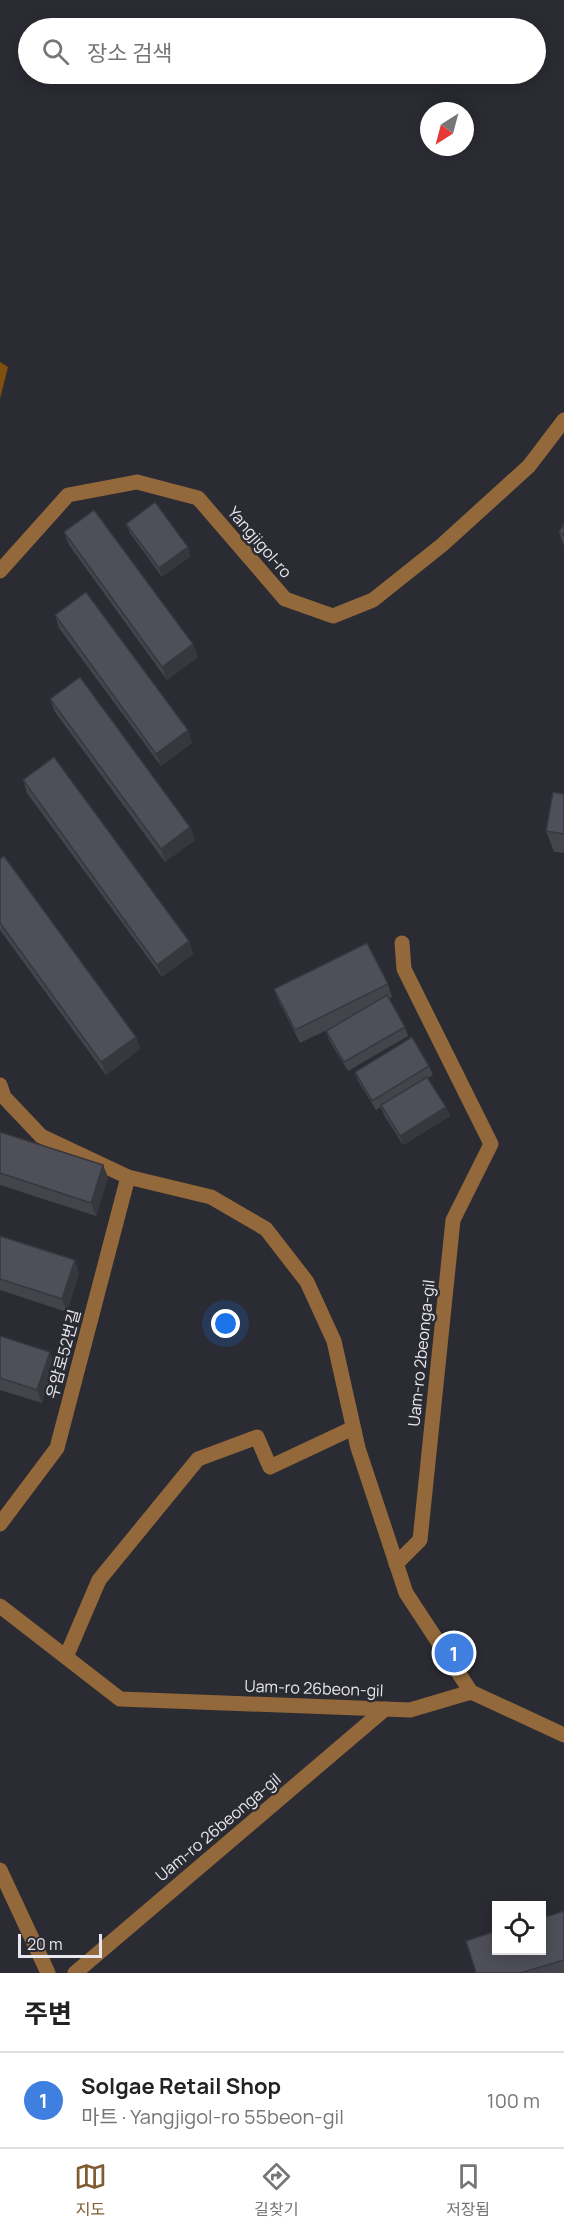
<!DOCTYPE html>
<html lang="ko">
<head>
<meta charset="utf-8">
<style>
  :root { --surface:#fff; --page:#f6f6f6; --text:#222; --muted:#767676; --line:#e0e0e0; --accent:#815c32 }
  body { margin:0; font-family:Manrope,"Noto Sans KR",sans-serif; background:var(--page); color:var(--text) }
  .controls { position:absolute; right:18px; bottom:18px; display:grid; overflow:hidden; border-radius:0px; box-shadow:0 3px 15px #0003 }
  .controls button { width:54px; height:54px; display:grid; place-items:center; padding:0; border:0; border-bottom:2px solid var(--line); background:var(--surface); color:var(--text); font:30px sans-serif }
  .compass { position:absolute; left:420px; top:102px; width:54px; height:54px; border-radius:50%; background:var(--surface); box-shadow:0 3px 15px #0003; rotate:216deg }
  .scale { position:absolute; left:18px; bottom:15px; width:84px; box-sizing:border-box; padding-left:6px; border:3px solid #e7e7ed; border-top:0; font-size:16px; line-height:21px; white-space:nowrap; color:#e7e7ed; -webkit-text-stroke:4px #2b2b33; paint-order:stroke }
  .you { position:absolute; left:226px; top:1324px; width:21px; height:21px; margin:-15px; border:4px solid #fff; border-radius:50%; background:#1a73e8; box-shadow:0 0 0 9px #1a73e833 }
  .badge { display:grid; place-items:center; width:39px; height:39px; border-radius:50%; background:var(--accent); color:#fff; font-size:20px; font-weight:700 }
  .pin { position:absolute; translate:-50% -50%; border:3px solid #fff; box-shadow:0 2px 6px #0006 }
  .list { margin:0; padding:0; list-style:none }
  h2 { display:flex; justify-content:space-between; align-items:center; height:78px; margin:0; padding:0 24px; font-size:26px }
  h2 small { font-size:20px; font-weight:400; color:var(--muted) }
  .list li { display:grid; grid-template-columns:39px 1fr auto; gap:18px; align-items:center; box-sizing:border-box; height:96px; padding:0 24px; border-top:2px solid var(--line) }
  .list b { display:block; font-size:22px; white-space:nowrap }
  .list p { margin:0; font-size:20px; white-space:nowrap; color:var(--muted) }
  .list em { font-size:20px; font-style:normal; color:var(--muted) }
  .icon { flex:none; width:33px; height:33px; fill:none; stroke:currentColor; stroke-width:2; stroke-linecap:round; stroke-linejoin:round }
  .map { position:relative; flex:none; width:564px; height:1973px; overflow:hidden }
  .search { position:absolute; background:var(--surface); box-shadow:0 3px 15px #0003; left:18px; right:18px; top:18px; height:66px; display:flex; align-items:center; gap:15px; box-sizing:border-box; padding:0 21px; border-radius:33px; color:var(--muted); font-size:22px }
  .sheet { height:174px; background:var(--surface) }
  nav { display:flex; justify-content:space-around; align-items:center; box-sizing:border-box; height:84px; border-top:2px solid var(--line); background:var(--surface); font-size:16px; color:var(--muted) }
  nav a { display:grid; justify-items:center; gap:3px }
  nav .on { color:var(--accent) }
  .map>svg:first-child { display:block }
  .forest { fill:#814f0d }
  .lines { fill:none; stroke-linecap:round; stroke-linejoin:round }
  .minor { stroke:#93683a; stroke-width:15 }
  .wall { fill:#44444d }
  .shaded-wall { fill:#37373e }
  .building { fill:#4f4f59; stroke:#37373e; stroke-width:1.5 }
  .labels { text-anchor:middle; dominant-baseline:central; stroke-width:5; stroke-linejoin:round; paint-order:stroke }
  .street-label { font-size:16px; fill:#e7e7ed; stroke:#2b2b33 }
</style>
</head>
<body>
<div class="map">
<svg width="564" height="1973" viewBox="0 0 564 1973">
  <rect width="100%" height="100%" fill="#2b2b33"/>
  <path class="forest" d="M0,362l8,5 -8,32z"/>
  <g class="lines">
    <g class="minor">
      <path d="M0,571l68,-76 69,-13 61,16 87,101 48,17 40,-16 69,-55 87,-79 35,-46"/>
      <path d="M0,1085l4,12 37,39 87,41 83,20 55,32 41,53 27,59 24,107 48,145 65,99"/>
      <path d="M0,1524l57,-76 71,-271"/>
      <path d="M396,1564l24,-24 33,-320 38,-76 -87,-175 -2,-26"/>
      <path d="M0,1606l120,93 290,11 61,-18 93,43"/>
      <path d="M66,1657l33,-77 99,-121 59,-22 13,30 83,-39"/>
      <path d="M0,1870l48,103"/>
      <path d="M75,1973l310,-264"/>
    </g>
  </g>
  <g class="wall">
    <path d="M126,524l65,32 -29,21 -32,-44z"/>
    <path d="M564,524v22l-5,-14z"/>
    <path d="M64,532l129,112 5,13 -31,23 -98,-135z"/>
    <path d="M55,615l133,115 4,13 -31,23 -102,-138z"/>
    <path d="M50,699l140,128 5,13 -30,22 -110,-150z"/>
    <path d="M23,780l166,161 4,13 -31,23 -135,-184z"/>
    <path d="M564,794v59l-10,-1 -8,-21z"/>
    <path d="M0,859l136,178 4,12 -34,26 -106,-145z"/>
    <path d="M388,984l4,13 -3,2 16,28 3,9 -60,35 -19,-31 -3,-9 7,-4 -33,16 -21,-41 -5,-13z"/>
    <path d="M429,1066l4,9 -5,3 22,38 -47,29 -19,-30 -3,-8 -5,3 -18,-29 -3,-9z"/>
    <path d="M0,1132l103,33 5,13 -12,38 -96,-31z"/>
    <path d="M0,1236l79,37 -12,39 -67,-22z"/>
    <path d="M0,1336l50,16 4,12 -12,39 -42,-13z"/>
    <path d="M564,1911v62h-88z"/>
  </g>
  <g class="shaded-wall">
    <path d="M188,547l3,9 -29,21 -3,-9z"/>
    <path d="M193,644l5,13 -31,23 -5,-13z"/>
    <path d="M188,730l4,13 -31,23 -5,-12z"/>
    <path d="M190,827l5,13 -30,22 -4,-13z"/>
    <path d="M189,941l4,13 -31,23 -5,-12z"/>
    <path d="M136,1037l4,12 -34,26 -5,-13z"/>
    <path d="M446,1107l4,9 -47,29 -3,-9z"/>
    <path d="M103,1165l5,13 -12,38 -5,-13z"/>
    <path d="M75,1260l4,13 -12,39 -5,-13z"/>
    <path d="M50,1352l4,12 -12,39 -5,-13z"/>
  </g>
  <g class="building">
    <path d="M155,502l33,45 -29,21 -33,-44z"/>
    <path d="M94,510l99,134 -31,23 -98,-135z"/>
    <path d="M564,524v11l-5,-3z"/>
    <path d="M86,592l102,138 -32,24 -101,-139z"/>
    <path d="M80,677l110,150 -29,22 -111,-150z"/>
    <path d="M54,757l135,184 -32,24 -134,-185z"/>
    <path d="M553,792l11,2v40l-18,-3z"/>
    <path d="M4,856l132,181 -35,25 -101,-139v-64z"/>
    <path d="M367,943l21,41 -93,46 -21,-41z"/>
    <path d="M387,995l18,32 -61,35 -18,-31z"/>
    <path d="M412,1037l17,29 -57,35 -17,-29z"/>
    <path d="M427,1077l19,30 -46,29 -19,-31z"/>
    <path d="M0,1132l103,33 -12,38 -91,-30z"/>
    <path d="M0,1236l75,24 -13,39 -62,-20z"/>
    <path d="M0,1336l50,16 -13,38 -37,-12z"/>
    <path d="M564,1911v49l-44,13h-44l-10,-32 30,-10v19h46v-32z"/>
  </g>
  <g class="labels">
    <g class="street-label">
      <text transform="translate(260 542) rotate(49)">Yangjigol-ro</text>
      <text transform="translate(421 1353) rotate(-84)">Uam-ro 2beonga-gil</text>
      <text transform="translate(63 1354) rotate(-75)">우암로52번길</text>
      <text transform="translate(314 1688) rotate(2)">Uam-ro 26beon-gil</text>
      <text transform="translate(218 1827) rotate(-40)">Uam-ro 26beonga-gil</text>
    </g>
  </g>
</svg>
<div class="controls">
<button><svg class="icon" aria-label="locate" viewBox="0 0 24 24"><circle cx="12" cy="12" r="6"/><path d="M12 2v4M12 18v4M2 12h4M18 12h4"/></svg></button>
</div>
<svg class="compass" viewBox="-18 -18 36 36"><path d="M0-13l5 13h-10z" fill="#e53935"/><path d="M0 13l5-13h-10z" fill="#767676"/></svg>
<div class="scale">20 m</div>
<div class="you"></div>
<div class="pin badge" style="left:454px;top:1653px;background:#3f7fe0">1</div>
<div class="search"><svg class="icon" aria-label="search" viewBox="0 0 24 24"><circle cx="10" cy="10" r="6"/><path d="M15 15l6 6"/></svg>장소 검색</div>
</div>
<section class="sheet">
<h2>주변<small></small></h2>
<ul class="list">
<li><span class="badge" style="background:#3f7fe0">1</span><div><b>Solgae Retail Shop</b><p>마트 · Yangjigol-ro 55beon-gil</p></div><em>100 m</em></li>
</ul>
</section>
<nav>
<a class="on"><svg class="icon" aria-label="map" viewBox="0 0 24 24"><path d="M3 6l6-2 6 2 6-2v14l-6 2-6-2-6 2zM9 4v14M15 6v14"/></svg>지도</a>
<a><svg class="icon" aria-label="directions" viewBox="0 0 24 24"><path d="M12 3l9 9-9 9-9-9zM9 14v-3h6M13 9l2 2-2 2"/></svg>길찾기</a>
<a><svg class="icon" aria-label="saved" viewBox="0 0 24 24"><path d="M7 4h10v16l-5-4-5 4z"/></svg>저장됨</a>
</nav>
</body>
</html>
